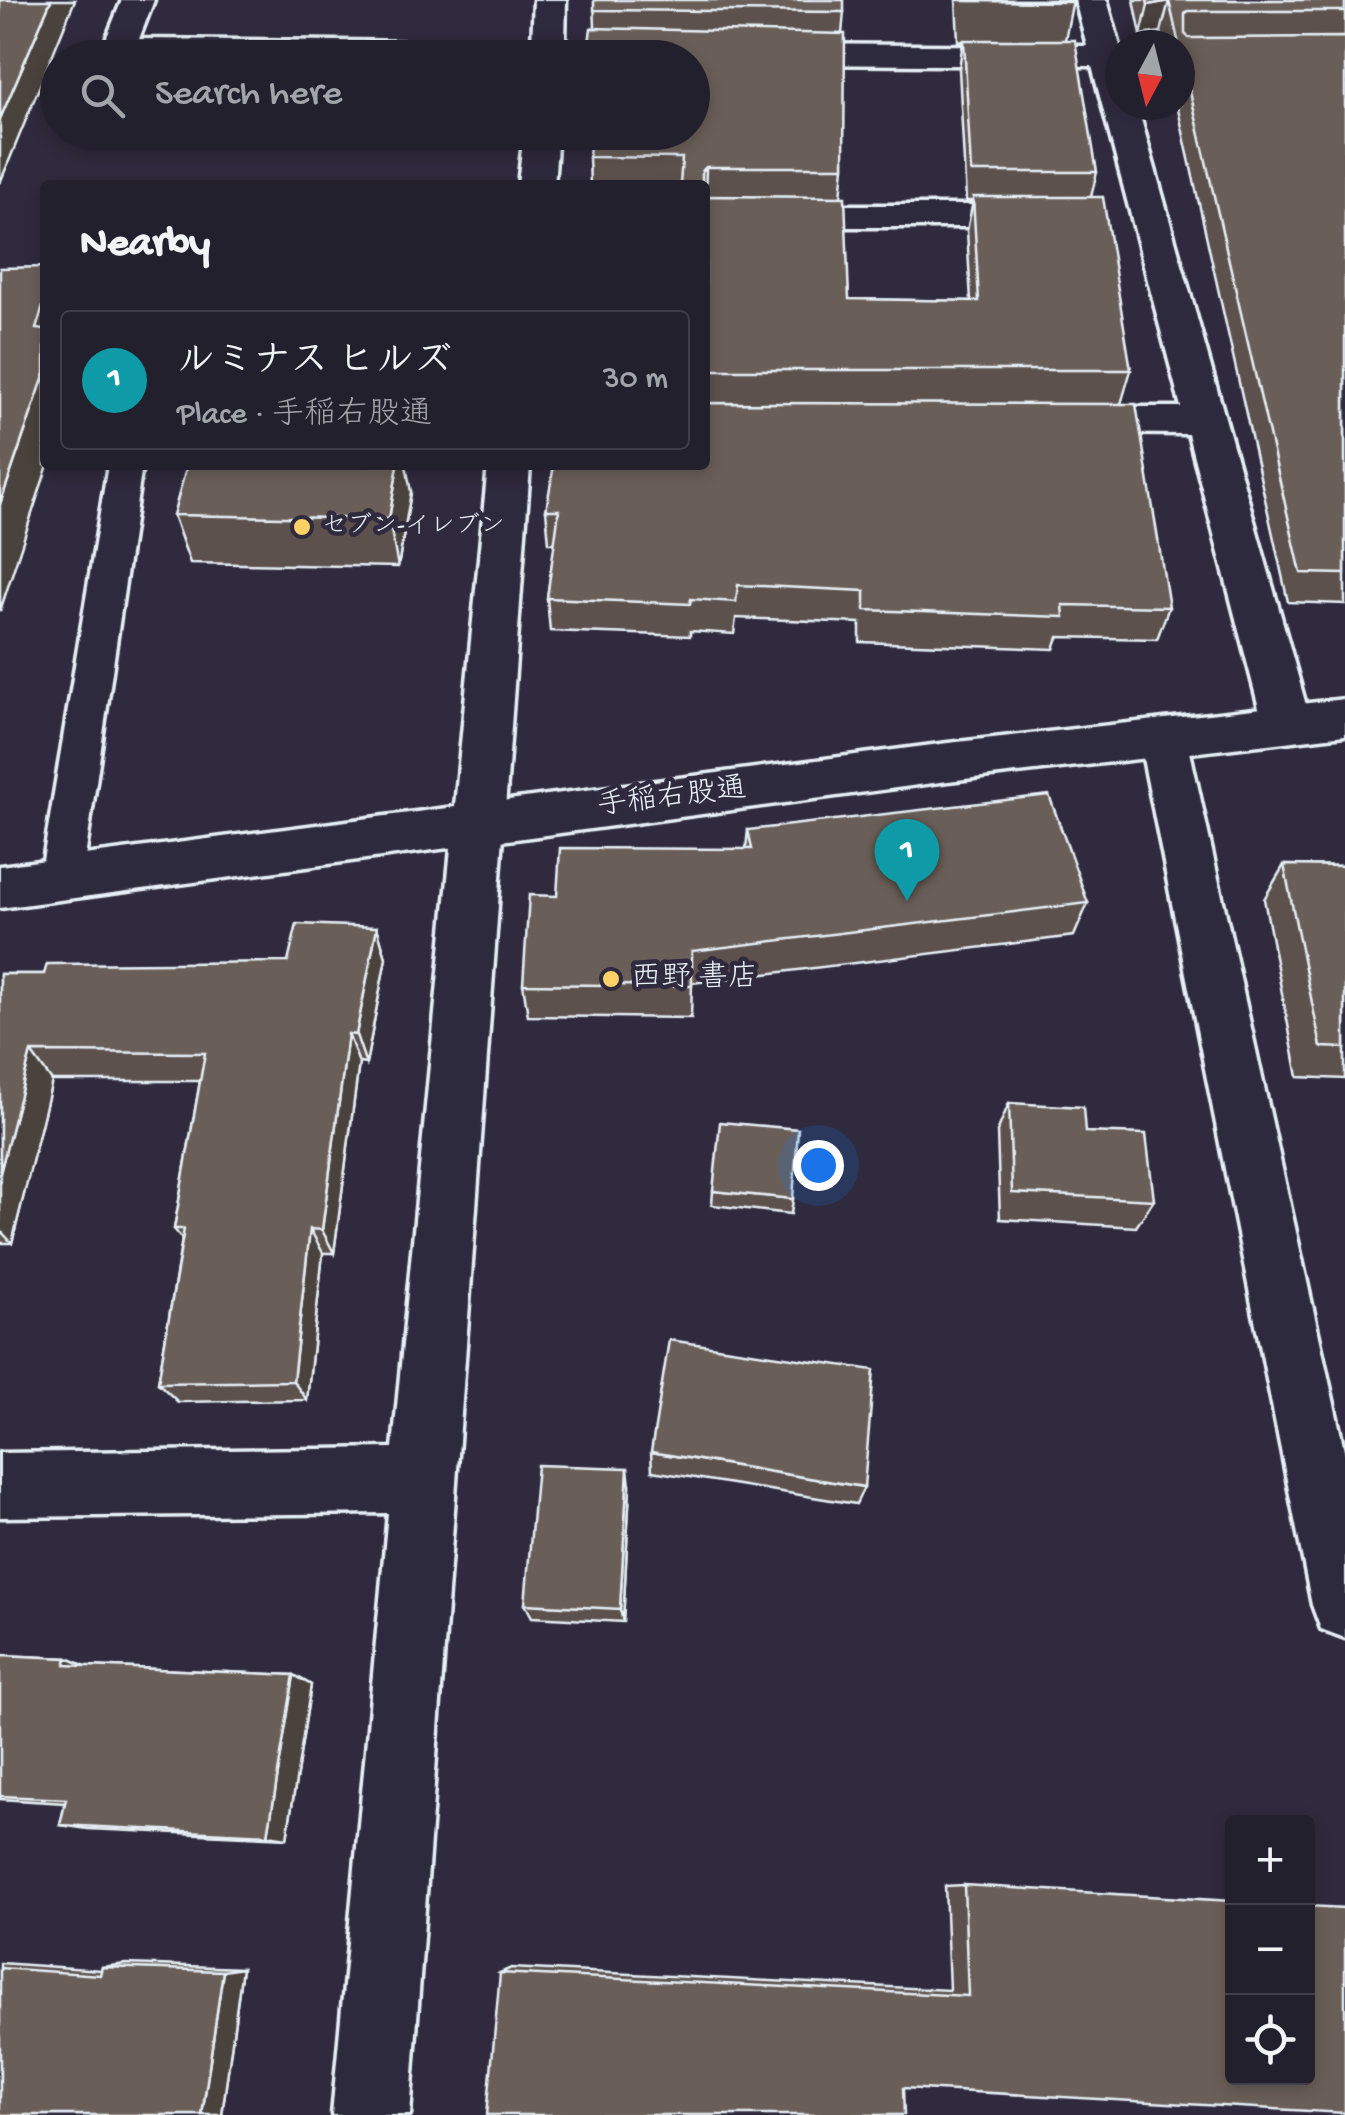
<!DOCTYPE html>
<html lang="en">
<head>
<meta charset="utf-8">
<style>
  :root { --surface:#23202e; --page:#2f2d3a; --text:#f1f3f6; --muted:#a3a3aa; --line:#403e4a; --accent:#d93025 }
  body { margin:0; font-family:"Gochi Hand","Klee One",sans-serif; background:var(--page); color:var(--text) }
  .controls { position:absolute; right:30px; bottom:30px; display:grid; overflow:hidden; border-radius:10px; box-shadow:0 5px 15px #0003 }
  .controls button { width:90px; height:90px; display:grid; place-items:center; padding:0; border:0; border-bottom:2px solid var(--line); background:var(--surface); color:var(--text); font:50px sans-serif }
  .compass { position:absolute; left:1105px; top:30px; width:90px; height:90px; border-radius:50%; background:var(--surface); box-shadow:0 5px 15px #0003; rotate:187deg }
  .you { position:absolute; left:818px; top:1165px; width:35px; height:35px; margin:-25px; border:8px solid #fff; border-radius:50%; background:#1a73e8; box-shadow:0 0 0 15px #1a73e833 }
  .badge { display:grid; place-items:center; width:65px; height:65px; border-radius:50%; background:var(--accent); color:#fff; font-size:32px; font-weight:700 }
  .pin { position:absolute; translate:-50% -82px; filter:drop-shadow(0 2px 5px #0008) }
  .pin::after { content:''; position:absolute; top:52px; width:35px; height:30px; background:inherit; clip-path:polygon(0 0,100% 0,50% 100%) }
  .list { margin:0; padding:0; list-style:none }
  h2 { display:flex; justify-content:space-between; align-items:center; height:130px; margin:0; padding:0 40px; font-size:42px }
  h2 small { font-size:32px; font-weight:400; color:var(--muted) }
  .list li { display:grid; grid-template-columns:65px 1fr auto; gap:30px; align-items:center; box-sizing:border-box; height:140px; margin:0 20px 20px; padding:0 20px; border:2px solid var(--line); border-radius:10px }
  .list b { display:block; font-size:38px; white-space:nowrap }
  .list p { margin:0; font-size:32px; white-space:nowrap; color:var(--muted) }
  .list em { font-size:32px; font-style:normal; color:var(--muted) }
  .icon { flex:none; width:55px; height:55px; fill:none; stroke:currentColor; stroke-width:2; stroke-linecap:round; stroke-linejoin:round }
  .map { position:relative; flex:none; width:1345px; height:2115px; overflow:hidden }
  .search { position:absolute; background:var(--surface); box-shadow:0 5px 15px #0003; left:40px; top:40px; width:670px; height:110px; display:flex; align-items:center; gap:25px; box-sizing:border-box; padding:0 35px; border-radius:55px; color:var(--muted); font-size:38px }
  .panel { position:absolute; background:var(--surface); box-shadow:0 5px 15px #0003; left:40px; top:180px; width:670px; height:290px; border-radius:10px }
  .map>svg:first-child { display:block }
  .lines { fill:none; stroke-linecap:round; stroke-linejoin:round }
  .lane-casing { stroke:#e8f1f8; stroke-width:7 }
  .street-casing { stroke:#e8f1f8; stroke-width:7 }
  .secondary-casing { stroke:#e8f1f8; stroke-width:7 }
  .lane { fill:#2f2a3d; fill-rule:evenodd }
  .street { fill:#2f2a3d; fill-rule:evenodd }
  .secondary { fill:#2f2a3d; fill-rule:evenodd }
  .wall { fill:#5b514d; stroke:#e8f1f8; stroke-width:2.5 }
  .shaded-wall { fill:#4a423e; stroke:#e8f1f8; stroke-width:2.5 }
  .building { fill:#6a5e59; stroke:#e8f1f8; stroke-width:2.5 }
  .poi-dot { fill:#ffd166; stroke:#2f2a3d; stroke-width:4 }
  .labels { text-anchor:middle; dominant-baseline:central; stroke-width:9; stroke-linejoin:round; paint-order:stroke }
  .far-poi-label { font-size:25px; fill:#e8f1f8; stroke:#2f2a3d; text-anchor:start }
  .street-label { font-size:30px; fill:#e8f1f8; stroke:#2f2a3d }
  .poi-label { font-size:30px; fill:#e8f1f8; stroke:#2f2a3d; text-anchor:start }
</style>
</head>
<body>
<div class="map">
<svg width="1345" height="2115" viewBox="0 0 1345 2115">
  <rect width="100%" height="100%" fill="#2f2a3d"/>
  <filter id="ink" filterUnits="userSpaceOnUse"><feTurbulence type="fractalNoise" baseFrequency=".01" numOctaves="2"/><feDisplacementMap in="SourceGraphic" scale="20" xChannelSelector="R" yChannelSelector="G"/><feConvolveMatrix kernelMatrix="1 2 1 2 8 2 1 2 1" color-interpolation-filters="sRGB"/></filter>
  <g filter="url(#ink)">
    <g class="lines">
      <g class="lane-casing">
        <path id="lane" d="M108,465h34l-60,414 -6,12 -15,5 -15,-5 -6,-12z"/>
      </g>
      <g class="street-casing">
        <g id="street">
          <path d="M122,0h32l-15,39 393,4 2,-43h32l-1,43 99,1 12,3 5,7 -3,4h-565l-11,-9z"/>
          <path d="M1075,0h32l13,46v59h17l174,618 -7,13 -17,5 -17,-5 -7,-13 -75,-289 -125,-1 -15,-4 -6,-9 6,-9 15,-4h118l-89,-341 -322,-2 -12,-3 -5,-7 5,-7 12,-3 317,2z"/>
          <path d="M524,132h34l-4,53h-36z"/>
          <path d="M705,205h342l13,3 5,8 -5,8 -13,3h-342z"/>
          <path d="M488,465h42l-120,1650h-78l56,-602 -388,4v-64l393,-5z"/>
          <path d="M1163,720l17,5 7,13 158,716v184l-24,-9 -9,-24 -173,-867 7,-13z"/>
        </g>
      </g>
      <g class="secondary-casing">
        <path id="secondary" d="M1345,699v36l-397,46 -948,127v-42l948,-123z"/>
      </g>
      <use href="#lane" class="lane"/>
      <use href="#street" class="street"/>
      <use href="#secondary" class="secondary"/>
    </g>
    <g class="wall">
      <path d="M594,0l250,12 -2,22 2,133 -3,30 8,102 122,2 -4,-70 6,-30h-7l-7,-132 4,-28h-5l-2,-41h117l-8,40 32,132 -6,25 40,173 -10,34 48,203 -12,32 -99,-2 -4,12 -194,-7v-19l-124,-5 -2,16 -44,-3v5l-140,-5 -3,-33 8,-55h-6l-3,-33 159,-45v-280h-115l-1,-28 103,-25 -97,-104z"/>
      <path d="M1134,0h211v604l-57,-2 -111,-497h3v-60h-16l-3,-13 -20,3z"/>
      <path d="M411,492l-13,75 -208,-4 -17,-48z"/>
      <path d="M748,830l340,73 -14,33 -382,47 -1,35 -163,-2 -5,-32 34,-88 189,-47z"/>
      <path d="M1284,865l61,1v213l-47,-2 -34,-178z"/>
      <path d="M377,927l9,31 -20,106 -7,-1 -25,190h-11l-16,147 -129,2 -20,-19 24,-144 -8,-10 26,-148h-148l-40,162h-12v-269h44l244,-12z"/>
      <path d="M1009,1103l76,29 69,68 -18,27 -136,-8 -3,-87z"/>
      <path d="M713,1191l80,8 -2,15 -79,-9z"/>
      <path d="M651,1452l213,35 -8,17 -204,-33z"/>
      <path d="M630,1486l-7,136 -91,-5 -7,-13z"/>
      <path d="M0,1655l67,3 18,8 209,9 17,10 -24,153 -199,-9 -28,-4 5,-22 -65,-4z"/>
      <path d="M964,1885l381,228 -845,-140 11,-5 438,22 -4,-104z"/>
      <path d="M0,1963l101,7 1,-3 24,-3 116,4 -20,147h-222z"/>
    </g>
    <g class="shaded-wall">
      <path d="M51,0h24l-75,183v-64z"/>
      <path d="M1169,1l-8,31 -20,3 7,-30z"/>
      <path d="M706,167l-1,34v-16h-3v-14z"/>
      <path d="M45,300v52l-9,-23z"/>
      <path d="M45,373v92h3l-48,146v-107z"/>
      <path d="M398,465h8l5,27 -13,75 -9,-48z"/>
      <path d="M377,927l9,31 -20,106 -10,-29z"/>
      <path d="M348,1034l11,29 -25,190 -12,-23z"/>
      <path d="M31,1052l21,29 -40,162 -12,-13v-57z"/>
      <path d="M310,1229l13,24 -16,147 -14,-19z"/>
      <path d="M628,1468l2,18 -7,136 -3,-13z"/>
      <path d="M67,1658l26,11 -28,-4z"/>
      <path d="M294,1675l17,10 -24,153 -19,-3z"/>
      <path d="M242,1968l-20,147h-20l21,-144z"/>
    </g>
    <g class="building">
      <path d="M0,0h51l-51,119z"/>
      <path d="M594,0h250v12l-250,-2z"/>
      <path d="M964,0h109v2l-109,-1z"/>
      <path d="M1147,0h198v11h-157l-3,3v20l4,4 156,-1v537l-44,-1 -132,-572 -21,4z"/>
      <path d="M591,28l254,6 -1,133h-138l-4,4v14h-22l2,-27 -93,-1 2,-25h101v-74h-105z"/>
      <path d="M964,40h111l22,132h-126z"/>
      <path d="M705,196l140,1 4,102 130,2 -6,-104h130l28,173h-426z"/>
      <path d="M45,267v33l-9,29 9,1v43l-45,131v-236z"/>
      <path d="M705,403l431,1 33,203 -106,-2 1,12 -199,-7v-19l-127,-6 -2,17 -45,-3 -1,5 -143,-6 12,-88h-13l8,-45h151z"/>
      <path d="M187,465h211l-9,54 -216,-4z"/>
      <path d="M1049,795l39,108 -396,48v35l-169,-2 6,-89 28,1 3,-48 192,1 -4,-19z"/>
      <path d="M1284,865l61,1v182l-24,-1z"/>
      <path d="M297,924l80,3 -21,108 -8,-1 -26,196 -12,-1 -17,152 -135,2 26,-154h-10l31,-176 -174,-1 -31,121v-199h44l3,-10 241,-2z"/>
      <path d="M1009,1103l74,4 2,25 61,2 8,66 -142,-7z"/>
      <path d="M720,1122l78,7 -5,70 -80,-8z"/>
      <path d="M669,1340l205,30 -10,117 -213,-35z"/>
      <path d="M537,1465l91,3 -8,141 -95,-5z"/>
      <path d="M0,1655l67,3 -2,7 229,10 -26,160 -208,-10 6,-26 -66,-3z"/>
      <path d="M964,1885l268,16v177h76v-172l37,2v205l-442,-25 1,27h-417l13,-142 468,23z"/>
      <path d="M102,1967l121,4 -21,144h-202v-147l100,7z"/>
    </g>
  </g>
  <g class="poi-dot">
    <circle cx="302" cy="527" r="10"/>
    <circle cx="611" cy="979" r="10"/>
  </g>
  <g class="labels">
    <g class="far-poi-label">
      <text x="322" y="527">セブン-イレブン</text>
    </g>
    <g class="street-label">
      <text transform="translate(672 799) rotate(-7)">手稲右股通</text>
    </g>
    <g class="poi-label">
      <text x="631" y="979">西野 書店</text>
    </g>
  </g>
</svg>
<div class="controls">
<button>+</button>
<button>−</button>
<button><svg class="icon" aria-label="locate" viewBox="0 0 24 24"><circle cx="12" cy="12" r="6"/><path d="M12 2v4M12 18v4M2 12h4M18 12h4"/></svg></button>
</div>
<svg class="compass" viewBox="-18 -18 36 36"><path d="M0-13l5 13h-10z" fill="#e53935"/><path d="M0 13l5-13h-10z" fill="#a3a3aa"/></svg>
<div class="you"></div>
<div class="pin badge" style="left:907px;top:901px;background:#0f9aa8">1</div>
<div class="search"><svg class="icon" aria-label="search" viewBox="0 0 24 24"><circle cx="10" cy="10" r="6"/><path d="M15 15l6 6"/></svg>Search here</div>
<section class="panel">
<h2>Nearby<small></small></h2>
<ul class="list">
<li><span class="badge" style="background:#0f9aa8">1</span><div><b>ルミナス ヒルズ</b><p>Place · 手稲右股通</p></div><em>30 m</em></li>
</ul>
</section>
</div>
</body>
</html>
